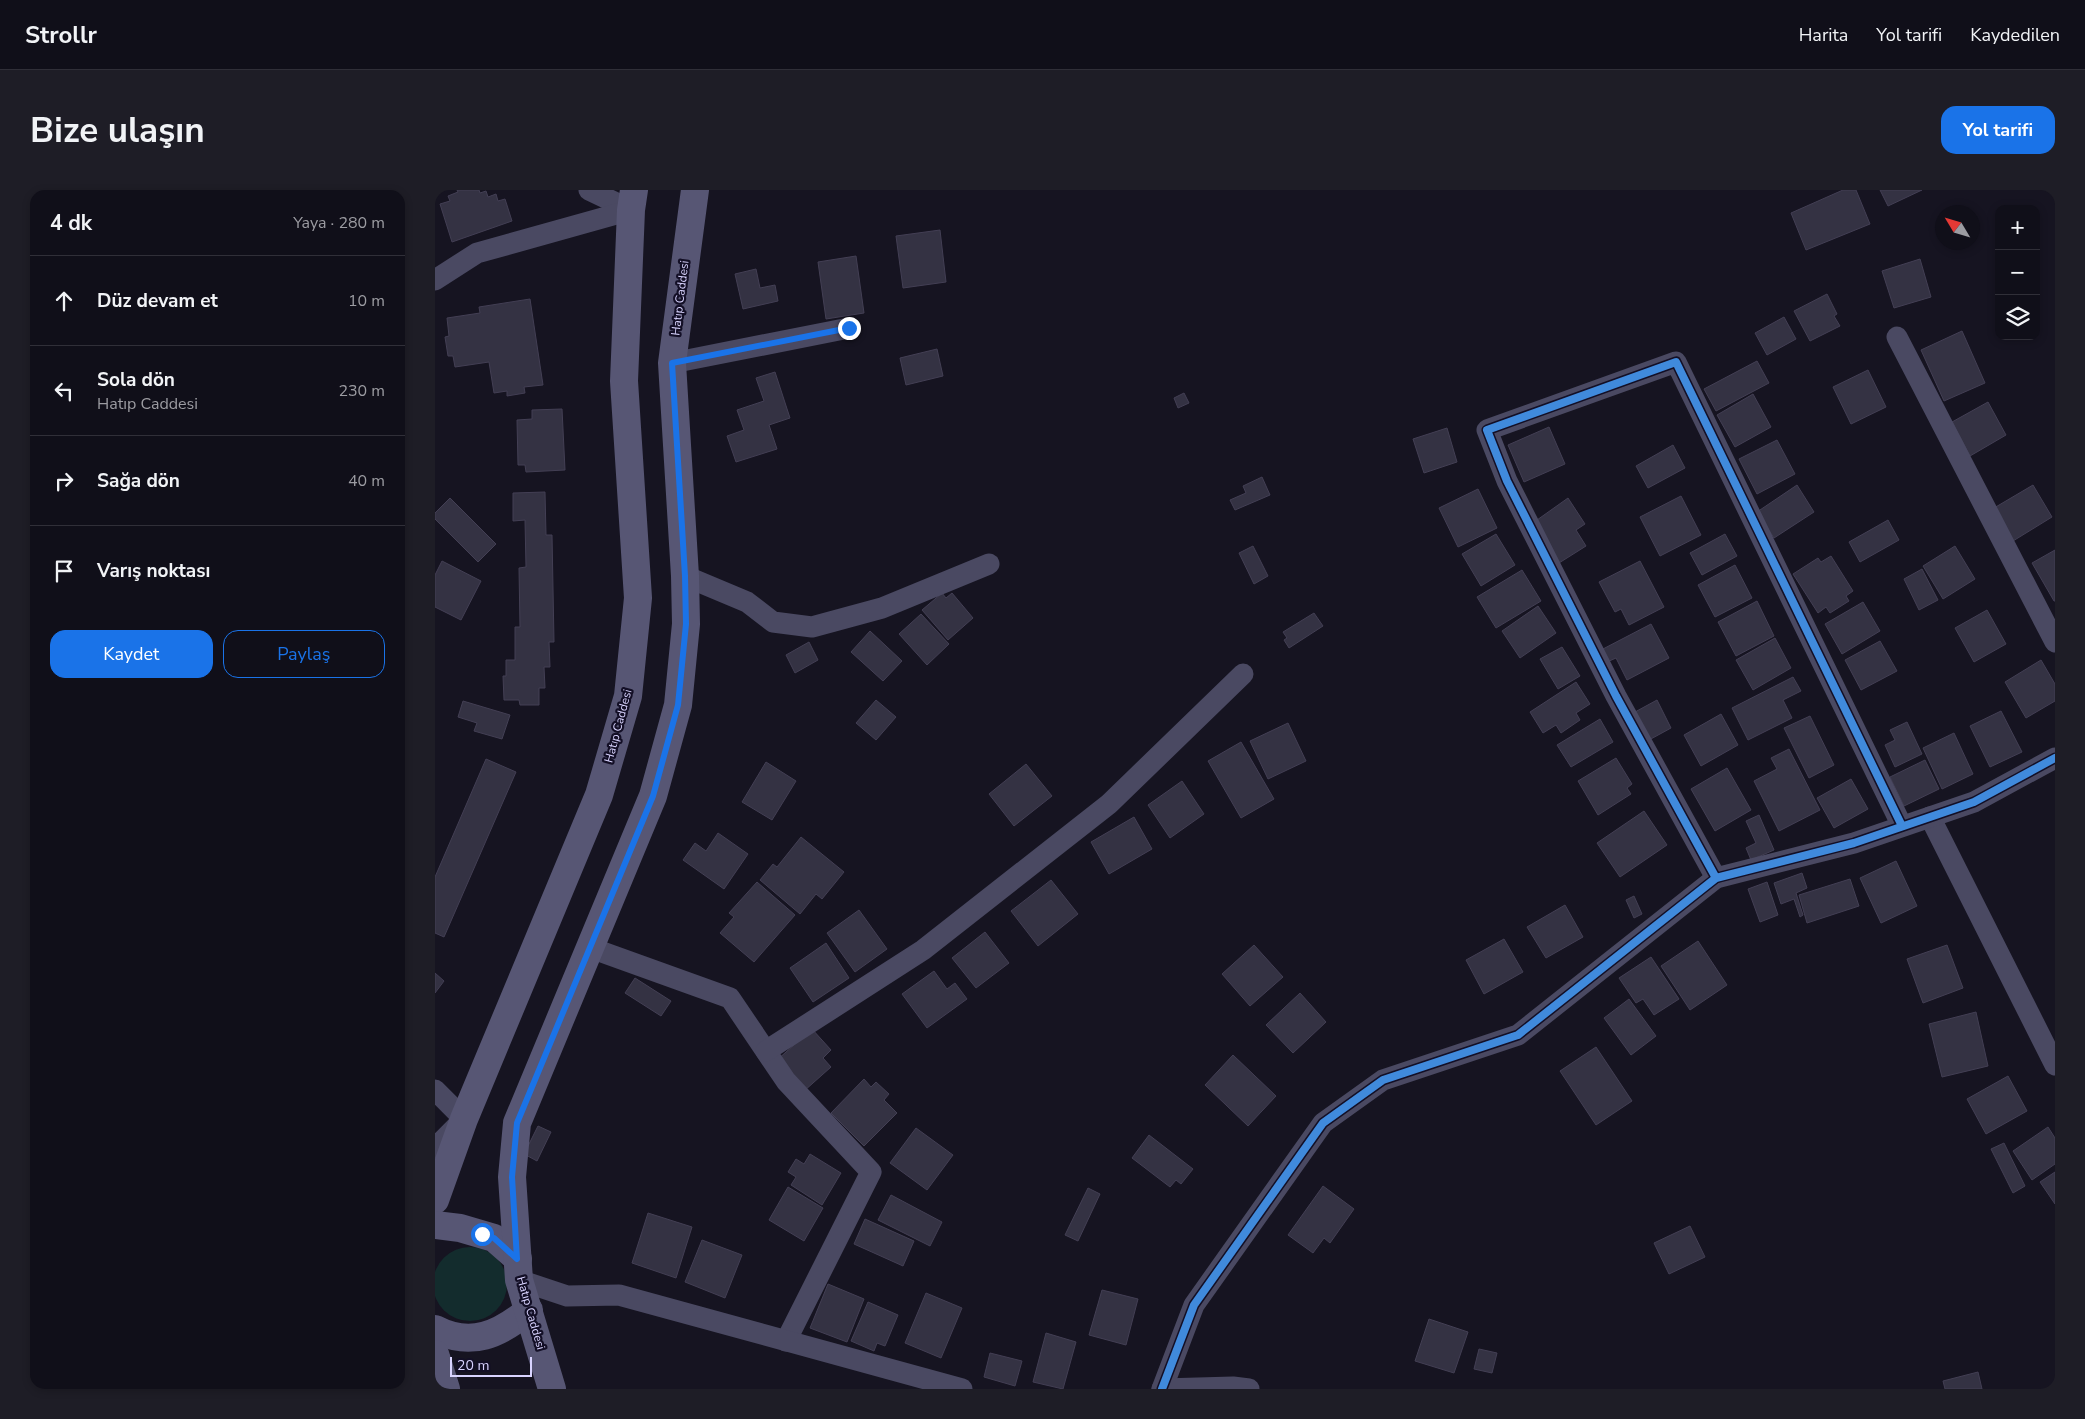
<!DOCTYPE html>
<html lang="tr">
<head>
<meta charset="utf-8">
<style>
  :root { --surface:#100f19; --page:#1e1d26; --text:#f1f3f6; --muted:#9c9ca2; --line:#302f38; --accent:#1a73e8 }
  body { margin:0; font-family:"Nunito Sans",sans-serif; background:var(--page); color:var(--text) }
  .controls { position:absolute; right:15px; top:15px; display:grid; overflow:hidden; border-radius:10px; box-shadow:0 2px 8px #0003 }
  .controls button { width:45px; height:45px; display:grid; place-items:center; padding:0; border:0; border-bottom:1px solid var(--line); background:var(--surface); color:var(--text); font:25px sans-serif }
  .compass { position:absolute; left:1500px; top:15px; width:45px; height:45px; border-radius:50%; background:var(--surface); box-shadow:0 2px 8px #0003; rotate:308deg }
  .scale { position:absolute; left:15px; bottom:12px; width:82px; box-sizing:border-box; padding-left:5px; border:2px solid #d9d4ff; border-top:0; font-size:14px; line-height:18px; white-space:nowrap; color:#d9d4ff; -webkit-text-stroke:4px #130f26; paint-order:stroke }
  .stop { position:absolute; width:15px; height:15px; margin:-11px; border:4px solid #1a73e8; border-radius:50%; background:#fff }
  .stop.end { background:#1a73e8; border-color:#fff; box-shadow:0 1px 5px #0008 }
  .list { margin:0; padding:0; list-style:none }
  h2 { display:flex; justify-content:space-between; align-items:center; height:65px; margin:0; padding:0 20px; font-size:21px }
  h2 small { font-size:16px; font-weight:400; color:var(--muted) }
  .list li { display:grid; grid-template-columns:32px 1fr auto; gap:15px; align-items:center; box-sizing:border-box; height:90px; padding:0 20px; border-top:1px solid var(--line) }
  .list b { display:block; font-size:19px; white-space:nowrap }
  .list p { margin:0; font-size:16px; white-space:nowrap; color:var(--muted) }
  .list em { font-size:16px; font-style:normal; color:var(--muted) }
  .actions { display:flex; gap:10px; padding:15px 20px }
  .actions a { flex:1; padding:11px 0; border:1px solid var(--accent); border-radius:15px; text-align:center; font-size:18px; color:var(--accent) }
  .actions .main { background:var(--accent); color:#fff }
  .icon { flex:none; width:28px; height:28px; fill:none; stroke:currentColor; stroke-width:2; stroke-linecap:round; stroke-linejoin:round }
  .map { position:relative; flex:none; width:1620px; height:1199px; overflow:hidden; border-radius:15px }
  header { display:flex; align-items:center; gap:30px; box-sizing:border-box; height:70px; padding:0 25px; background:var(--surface); border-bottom:1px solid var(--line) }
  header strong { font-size:24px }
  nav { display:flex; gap:28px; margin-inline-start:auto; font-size:18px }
  .intro { display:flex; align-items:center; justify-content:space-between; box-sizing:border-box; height:120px; padding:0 30px }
  h1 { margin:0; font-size:35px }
  .button { padding:12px 22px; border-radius:15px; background:var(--accent); color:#fff; font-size:18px; font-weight:700 }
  main { display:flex; gap:30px; padding:0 30px }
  aside { flex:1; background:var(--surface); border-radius:15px; box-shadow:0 2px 8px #0003 }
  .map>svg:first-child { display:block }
  .green { fill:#132c2d }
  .building { fill:#343243; stroke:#433f54 }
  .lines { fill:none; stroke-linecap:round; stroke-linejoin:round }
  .street { stroke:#4a4962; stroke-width:21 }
  .secondary { stroke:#575674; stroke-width:28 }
  .cycleway-casing { stroke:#130f26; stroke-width:11 }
  .cycleway { stroke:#408adc; stroke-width:8 }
  .route { stroke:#1a73e8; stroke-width:6 }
  .labels { text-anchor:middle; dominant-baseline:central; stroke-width:4.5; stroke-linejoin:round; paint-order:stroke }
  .street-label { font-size:12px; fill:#d9d4ff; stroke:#130f26 }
</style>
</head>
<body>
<header>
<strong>Strollr</strong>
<nav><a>Harita</a><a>Yol tarifi</a><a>Kaydedilen</a></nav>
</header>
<div class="intro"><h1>Bize ulaşın</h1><a class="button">Yol tarifi</a></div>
<main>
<aside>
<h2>4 dk<small>Yaya · 280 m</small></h2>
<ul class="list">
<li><svg class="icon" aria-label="ahead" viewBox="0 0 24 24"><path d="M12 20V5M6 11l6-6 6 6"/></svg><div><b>Düz devam et</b></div><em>10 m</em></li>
<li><svg class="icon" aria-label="left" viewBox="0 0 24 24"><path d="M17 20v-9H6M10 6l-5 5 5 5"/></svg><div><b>Sola dön</b><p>Hatıp Caddesi</p></div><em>230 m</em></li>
<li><svg class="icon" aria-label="right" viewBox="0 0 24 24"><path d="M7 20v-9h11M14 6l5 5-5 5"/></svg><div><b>Sağa dön</b></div><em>40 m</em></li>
<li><svg class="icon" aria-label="arrive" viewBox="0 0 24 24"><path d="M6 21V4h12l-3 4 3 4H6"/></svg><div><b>Varış noktası</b></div></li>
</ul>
<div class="actions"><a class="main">Kaydet</a><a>Paylaş</a></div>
</aside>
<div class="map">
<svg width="1620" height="1199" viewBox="0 0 1620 1199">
  <rect width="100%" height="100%" fill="#161421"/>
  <circle class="green" cx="35" cy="1094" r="37"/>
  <g class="building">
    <path d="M22,0h22l1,3 6,-2 2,6 8,-3 2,7 7,-2 7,22 -60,21 -12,-38 10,-3 -2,-5 10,-4z"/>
    <path d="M1408,0h13l14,34 -64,26 -15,-37z"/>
    <path d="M1445,0h42l-34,16z"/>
    <path d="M505,40l6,52 -43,6 -7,-52z"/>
    <path d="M421,66l8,57 -38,6 -8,-57z"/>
    <path d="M1485,69l11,38 -37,11 -12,-37z"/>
    <path d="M321,79l4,19 15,-3 3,16 -35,8 -8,-35z"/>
    <path d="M1392,104l10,20 -3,2 6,10 -30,15 -16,-30z"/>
    <path d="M95,109l13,86 -19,2 1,6 -18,3v-5l-13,2 -5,-31 -34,5 -2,-11h-5l-3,-19 4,-1 -2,-18 33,-5 -1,-6z"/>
    <path d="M1349,127l12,22 -29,16 -12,-22z"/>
    <path d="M1527,141l23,52 -41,18 -23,-51z"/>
    <path d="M502,159l6,27 -37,9 -6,-27z"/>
    <path d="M1322,171l12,22 -53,28 -12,-22z"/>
    <path d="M1433,180l18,37 -35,17 -18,-37z"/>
    <path d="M340,182l15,46 -21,7 8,24 -41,13 -9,-26 17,-6 -7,-20 27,-9 -8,-23z"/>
    <path d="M749,203l5,10 -11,5 -4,-10z"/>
    <path d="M1318,204l18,33 -36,20 -18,-32z"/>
    <path d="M1553,212l18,33 -36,21 -18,-34z"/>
    <path d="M127,219l3,61 -39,2 -1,-7h-7l-1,-45 15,-1v-9z"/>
    <path d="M1114,237l16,37 -41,18 -16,-37z"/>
    <path d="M1012,238l10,34 -33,11 -11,-34z"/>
    <path d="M1342,250l18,34 -38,20 -18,-35z"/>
    <path d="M1238,255l12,23 -37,20 -12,-22z"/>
    <path d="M827,287l8,18 -35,15 -5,-10 16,-7 -3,-7z"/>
    <path d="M1362,295l17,27 -40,26 -17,-26z"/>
    <path d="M1598,295l19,32 -39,24 -19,-33z"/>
    <path d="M1043,299l19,39 -39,19 -19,-39z"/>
    <path d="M110,302l1,43h6l2,107h-5l1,25h-6l1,21h-6v17h-19l-1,-5h-15l-1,-24h3v-16h9v-33h5l-1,-59 7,-1 -1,-47 -12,1v-28z"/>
    <path d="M1246,306l20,39 -41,21 -20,-39z"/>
    <path d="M15,308l46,46 -18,18 -43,-43v-6z"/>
    <path d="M1133,308l17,26 -9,6 10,16 -27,17 -22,-43z"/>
    <path d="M1453,330l11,20 -39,22 -11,-20z"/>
    <path d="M1061,344l19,31 -34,21 -19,-32z"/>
    <path d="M1290,344l12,22 -35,19 -12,-22z"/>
    <path d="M818,356l15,30 -14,8 -15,-31z"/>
    <path d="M1520,356l20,33 -32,20 -20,-33z"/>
    <path d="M1620,360v51h-1l-22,-38z"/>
    <path d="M1396,366l22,35 -7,5 3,5 -19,12 -4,-6 -8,6 -25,-39 25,-16 3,4z"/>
    <path d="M7,371l39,20 -20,39 -26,-13v-32z"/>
    <path d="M1205,371l24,46 -35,18 -8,-16 -6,3 -16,-30z"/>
    <path d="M1300,375l17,33 -37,19 -17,-32z"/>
    <path d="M1487,379l16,31 -19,10 -15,-31z"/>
    <path d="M1087,380l19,31 -45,27 -19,-31z"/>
    <path d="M507,403l4,5 6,-5 21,25 -25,22 -26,-30z"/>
    <path d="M1322,411l17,35 -38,20 -18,-34z"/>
    <path d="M1428,412l17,29 -38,23 -17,-30z"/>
    <path d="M1103,416l18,27 -36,25 -18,-27z"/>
    <path d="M1552,420l19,34 -32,18 -19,-34z"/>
    <path d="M879,423l9,13 -34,22 -5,-8 3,-2 -4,-6z"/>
    <path d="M486,424l28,30 -22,21 -28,-31z"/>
    <path d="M1216,434l18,34 -42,22 -11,-22 -9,4 -6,-12z"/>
    <path d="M435,441l32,30 -19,20 -32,-29z"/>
    <path d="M1340,448l16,30 -38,22 -17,-30z"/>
    <path d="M1445,451l17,30 -36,19 -16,-30z"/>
    <path d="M374,452l9,18 -23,13 -9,-18z"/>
    <path d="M1127,457l18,29 -22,13 -18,-30z"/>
    <path d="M1606,470l14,24v17l-29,17 -21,-36z"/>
    <path d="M1358,487l8,14 -18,9 9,18 -44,22 -16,-32z"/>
    <path d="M1141,492l14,22 -14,9 4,7 -19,13 -5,-8 -13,8 -13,-21z"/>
    <path d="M441,510l20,17 -20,23 -20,-17z"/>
    <path d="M1222,510l14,28 -22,12 -14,-28z"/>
    <path d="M28,511l47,14 -8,24 -28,-8 3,-8 -19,-6z"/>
    <path d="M1566,521l21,41 -32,15 -20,-41z"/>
    <path d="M1286,524l17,31 -37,21 -17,-31z"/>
    <path d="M1375,526l24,49 -25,13 -25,-50z"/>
    <path d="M1165,529l13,23 -42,25 -14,-22z"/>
    <path d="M1472,532l15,32 -27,13 -10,-22 10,-5 -5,-10z"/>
    <path d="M853,533l18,38 -38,18 -18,-38z"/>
    <path d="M1519,543l19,41 -31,15 -19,-41z"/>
    <path d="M806,552l33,57 -33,19 -33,-57z"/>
    <path d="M1354,559l31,61 -41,21 -25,-50 23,-12 -6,-11z"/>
    <path d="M1181,568l16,26 -5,4 4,6 -33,21 -20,-34z"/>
    <path d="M51,569l30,13 -72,165 -9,-4v-56z"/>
    <path d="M1490,570l14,29 -35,17 -14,-29z"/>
    <path d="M331,572l30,19 -24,39 -30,-18z"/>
    <path d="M591,574l26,32 -38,30 -25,-32z"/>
    <path d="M1292,578l24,42 -36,21 -24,-42z"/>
    <path d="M1416,589l17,30 -34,19 -17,-30z"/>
    <path d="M747,591l22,33 -34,24 -22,-33z"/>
    <path d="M1209,621l23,34 -47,32 -23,-34z"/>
    <path d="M1324,625l15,35 -23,10 -5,-12 10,-5 -10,-22z"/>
    <path d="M699,627l18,32 -43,25 -18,-32z"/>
    <path d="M283,643l30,21 -24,35 -41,-29 12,-17 11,8z"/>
    <path d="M366,647l43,35 -22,27 -6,-5 -16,20 -40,-34 13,-16 4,3z"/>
    <path d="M1461,671l21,45 -36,17 -21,-45z"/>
    <path d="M1367,683l5,15 -11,5 7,22 -3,2 -6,-18 -13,5 -7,-21z"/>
    <path d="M1415,689l9,27 -52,17 -8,-28z"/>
    <path d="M616,690l27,34 -40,32 -27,-35z"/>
    <path d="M322,692l38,33 -41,47 -34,-29 14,-16 -5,-4z"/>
    <path d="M1332,692l11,33 -18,7 -12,-33z"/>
    <path d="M1199,706l8,18 -8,4 -8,-18z"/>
    <path d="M1130,715l18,32 -37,21 -19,-31z"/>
    <path d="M424,720l28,39 -32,23 -28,-39z"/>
    <path d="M550,742l24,31 -33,25 -24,-30z"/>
    <path d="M1069,749l19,33 -39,22 -18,-34z"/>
    <path d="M1263,751l29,44 -37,25 -29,-44z"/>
    <path d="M391,753l23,35 -36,24 -23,-34z"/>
    <path d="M819,755l29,32 -33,29 -28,-32z"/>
    <path d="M1512,755l16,43 -40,15 -16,-44z"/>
    <path d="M1216,767l28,42 -25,16 -11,-16 -7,4 -17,-25z"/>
    <path d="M499,781l13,18 8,-6 12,16 -40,29 -25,-34z"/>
    <path d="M0,783l9,8 -9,12z"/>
    <path d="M200,788l36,23 -10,15 -36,-23z"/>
    <path d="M865,803l26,29 -33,31 -27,-28z"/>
    <path d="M1194,809l27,37 -25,19 -27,-37z"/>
    <path d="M1541,822l12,54 -46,11 -13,-53z"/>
    <path d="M377,839l19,21 -8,8 8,9 -27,24 -27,-31z"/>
    <path d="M1161,857l36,54 -36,24 -36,-54z"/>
    <path d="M798,865l43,41 -28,30 -43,-41z"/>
    <path d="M1573,886l19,35 -41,23 -19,-35z"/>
    <path d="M429,889l7,8 5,-5 13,12 -5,6 13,13 -33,33 -33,-33z"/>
    <path d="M103,936l13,6 -14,29 -13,-7z"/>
    <path d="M1613,937l7,11v26l-23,16 -19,-29z"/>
    <path d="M481,938l37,27 -26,35 -37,-27z"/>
    <path d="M714,945l44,34 -12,15 -5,-4 -6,7 -38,-29z"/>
    <path d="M1569,953l21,43 -12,7 -22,-44z"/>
    <path d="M375,964l31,19 -19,32 -31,-20 5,-8 -8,-5 8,-13 8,5z"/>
    <path d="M1620,982v32l-15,-22z"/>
    <path d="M888,996l31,23 -24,34 -6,-5 -11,15 -25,-18z"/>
    <path d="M353,997l35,21 -19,33 -35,-21z"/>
    <path d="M653,998l12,6 -22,47 -13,-6z"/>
    <path d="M456,1005l51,27 -12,24 -52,-26z"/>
    <path d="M213,1023l44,14 -16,51 -44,-15z"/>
    <path d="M430,1029l49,22 -11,25 -49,-22z"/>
    <path d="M1255,1036l15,31 -36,17 -15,-31z"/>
    <path d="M267,1050l40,15 -17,43 -40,-16z"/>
    <path d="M393,1094l36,15 -17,43 -37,-14z"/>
    <path d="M667,1100l36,9 -12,46 -37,-10z"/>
    <path d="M491,1103l36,15 -21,50 -36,-15z"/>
    <path d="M433,1112l30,13 -13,31 -8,-3 -3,8 -23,-10z"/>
    <path d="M994,1129l39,13 -14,41 -39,-12z"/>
    <path d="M611,1143l30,9 -13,47 -30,-7z"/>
    <path d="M1044,1159l18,4 -5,20 -18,-4z"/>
    <path d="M555,1163l32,8 -7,25 -31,-9z"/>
    <path d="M1543,1182l4,17h-37l-2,-8z"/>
  </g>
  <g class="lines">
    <g class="street">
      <path d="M154,0l42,20"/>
      <path d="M0,90l42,-27 154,-43"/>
      <path d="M1462,147l158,305"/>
      <path d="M237,173l177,-35"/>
      <path d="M250,386l62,26 26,20 39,5 70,-19 107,-44"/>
      <path d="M1495,627l125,248"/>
      <path d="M1281,688l-100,-182 -109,-215 -20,-51 189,-68 226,464"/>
      <path d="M156,758l139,50 56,83 85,91 -85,169"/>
      <path d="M331,861l157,-101 186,-146 134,-130"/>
      <path d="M0,900l29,29 -29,29"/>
      <path d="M84,1090l48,16 52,-1 343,94"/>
      <path d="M727,1199l32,-84 129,-182 60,-43 135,-45 198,-157 138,-35 120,-41 81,-44"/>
      <path d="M727,1199l71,-2 16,2"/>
    </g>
    <g class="secondary">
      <path d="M0,1010l29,-81 135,-324 29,-99 10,-98 -14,-217 7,-171 3,-20"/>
      <path d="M0,1035l25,3 34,10 24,21"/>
      <path d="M0,1139c36,19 65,5 94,-19"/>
      <path d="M0,1164l11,35"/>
      <path d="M117,1199l-33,-109 -7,-103 5,-54 136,-327 25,-91 8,-81 -1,-48 -13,-213 23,-173"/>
    </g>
    <g class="cycleway-casing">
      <g id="cycleway">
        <path d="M1281,688l-100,-182 -109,-215 -20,-51 189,-68 226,464"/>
        <path d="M727,1199l32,-84 129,-182 60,-43 135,-45 198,-157 138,-35 120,-41 81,-44"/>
      </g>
    </g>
    <use href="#cycleway" class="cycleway"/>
  </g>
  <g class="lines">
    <path class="route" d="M47,1044l12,4 23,21 -5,-82 5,-54 136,-327 25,-91 8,-81 -1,-48 -13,-213 177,-35"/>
  </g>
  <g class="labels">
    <g class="street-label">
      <text transform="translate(245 108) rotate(-83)">Hatıp Caddesi</text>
      <text transform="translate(183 536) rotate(-75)">Hatıp Caddesi</text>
      <text transform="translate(96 1123) rotate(74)">Hatıp Caddesi</text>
    </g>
  </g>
</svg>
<div class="controls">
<button>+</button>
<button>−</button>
<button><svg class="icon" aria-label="layers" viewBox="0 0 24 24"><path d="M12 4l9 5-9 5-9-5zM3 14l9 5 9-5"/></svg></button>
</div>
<svg class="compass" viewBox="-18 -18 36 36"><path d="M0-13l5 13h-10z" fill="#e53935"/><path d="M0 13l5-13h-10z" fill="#9c9ca2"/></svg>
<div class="scale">20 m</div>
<div class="stop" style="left:47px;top:1044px"></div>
<div class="stop end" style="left:414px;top:138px"></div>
</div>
</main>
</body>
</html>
